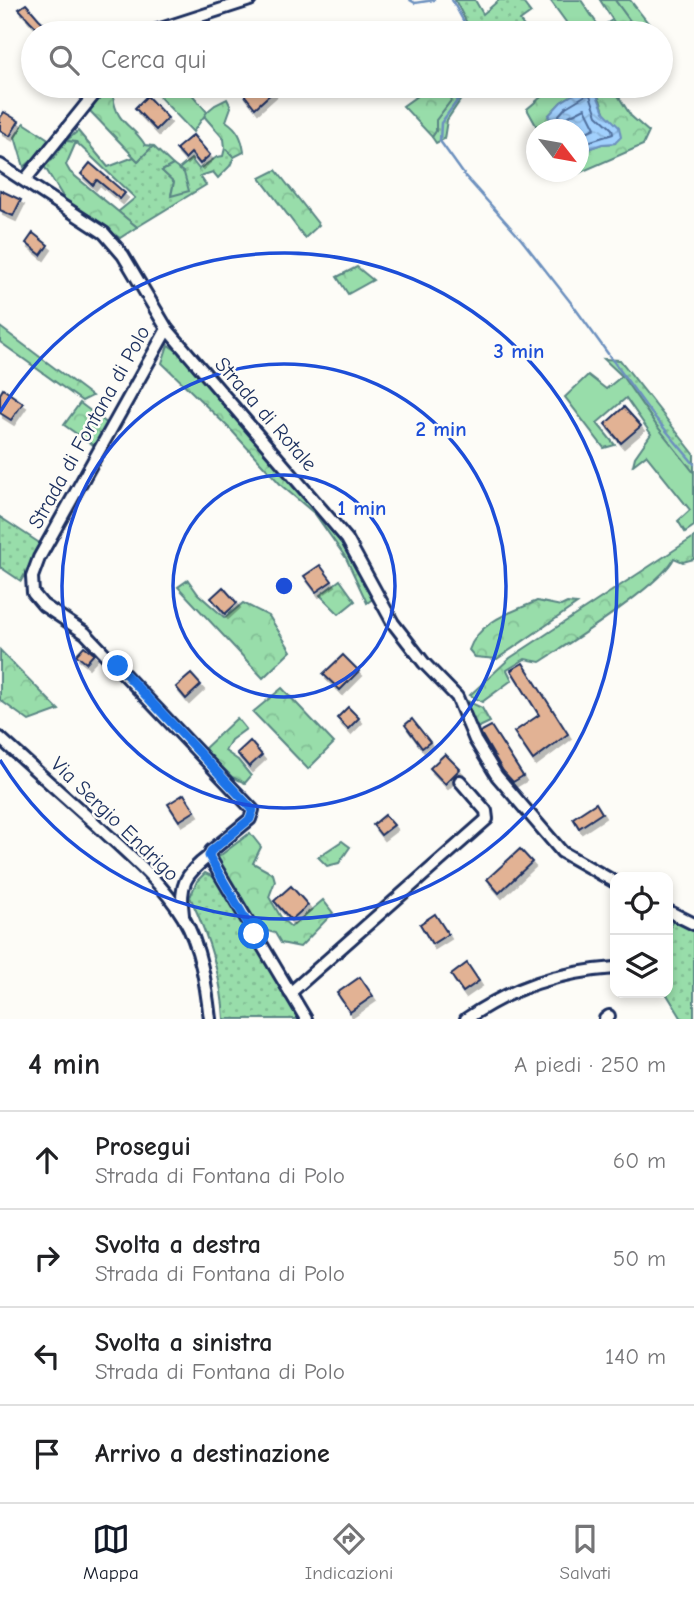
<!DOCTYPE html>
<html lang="it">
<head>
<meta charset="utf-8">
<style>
  :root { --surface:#fff; --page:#f2f2f2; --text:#202124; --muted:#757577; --line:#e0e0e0; --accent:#111827 }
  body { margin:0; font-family:"Comic Neue",sans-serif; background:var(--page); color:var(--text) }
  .controls { position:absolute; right:21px; bottom:21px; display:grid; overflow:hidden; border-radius:14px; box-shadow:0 4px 10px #0003 }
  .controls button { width:63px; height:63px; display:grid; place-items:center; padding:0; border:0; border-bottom:2px solid var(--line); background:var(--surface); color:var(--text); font:35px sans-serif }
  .compass { position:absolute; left:526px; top:119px; width:63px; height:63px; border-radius:50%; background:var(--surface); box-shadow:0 4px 10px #0003; rotate:121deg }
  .stop { position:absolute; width:21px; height:21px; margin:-16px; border:5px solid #1a73e8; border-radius:50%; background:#fff }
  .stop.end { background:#1a73e8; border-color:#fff; box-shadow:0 2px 7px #0008 }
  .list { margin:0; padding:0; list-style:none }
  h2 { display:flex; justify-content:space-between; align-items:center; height:91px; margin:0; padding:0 28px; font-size:30px }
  h2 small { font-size:23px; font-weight:400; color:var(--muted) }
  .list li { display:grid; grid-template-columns:46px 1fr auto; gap:21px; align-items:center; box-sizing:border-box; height:98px; padding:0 28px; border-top:2px solid var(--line) }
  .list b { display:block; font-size:26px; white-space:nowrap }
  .list p { margin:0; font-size:23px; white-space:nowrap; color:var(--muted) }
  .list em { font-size:23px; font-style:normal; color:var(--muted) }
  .icon { flex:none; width:38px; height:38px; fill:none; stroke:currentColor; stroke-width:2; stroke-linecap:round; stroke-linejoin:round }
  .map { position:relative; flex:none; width:694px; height:1019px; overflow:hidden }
  .search { position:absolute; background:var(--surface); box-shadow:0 4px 10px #0003; left:21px; right:21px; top:21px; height:77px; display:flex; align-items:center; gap:18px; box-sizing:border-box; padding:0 24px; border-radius:38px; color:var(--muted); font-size:26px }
  .sheet { height:483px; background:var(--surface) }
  nav { display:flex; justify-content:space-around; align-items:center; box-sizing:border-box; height:98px; border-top:2px solid var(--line); background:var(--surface); font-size:19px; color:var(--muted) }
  nav a { display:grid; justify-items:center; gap:4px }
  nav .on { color:var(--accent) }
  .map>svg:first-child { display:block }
  .grass { fill:url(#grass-dots); stroke:#5a8684; stroke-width:2 }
  .forest { fill:url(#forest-crowns); stroke:#5a8684; stroke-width:2 }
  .green { fill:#98ddaa; stroke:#5a8684; stroke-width:2 }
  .water { fill:url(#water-waves); stroke:#6c90be; stroke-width:2 }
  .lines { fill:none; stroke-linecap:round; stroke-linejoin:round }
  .shore { stroke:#51709e; stroke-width:2 }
  .stream { stroke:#6c90be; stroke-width:2.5 }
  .building { fill:#e2b294; stroke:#1b2f5e; stroke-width:2; filter:url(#shadow) }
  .minor-casing { stroke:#1b2f5e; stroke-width:16 }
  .minor { stroke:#fdfcf7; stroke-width:10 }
  .route { stroke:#1a73e8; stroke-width:9 }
  .ring { fill:none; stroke:#1d4ed8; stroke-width:3.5 }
  .labels { text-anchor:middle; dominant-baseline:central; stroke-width:5; stroke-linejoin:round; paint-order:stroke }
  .street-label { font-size:21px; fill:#1b2f5e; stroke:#fdfcf7 }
  .centre { fill:#1d4ed8; stroke:#fdfcf7; stroke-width:3.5 }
  .ring-label { font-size:21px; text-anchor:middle; font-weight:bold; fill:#1d4ed8; stroke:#fdfcf7; stroke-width:5; stroke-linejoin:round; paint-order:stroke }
</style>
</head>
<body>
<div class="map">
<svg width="694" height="1019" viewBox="0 0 694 1019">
  <defs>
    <pattern id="grass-dots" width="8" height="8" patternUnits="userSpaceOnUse" patternTransform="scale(1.75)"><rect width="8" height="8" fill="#98ddaa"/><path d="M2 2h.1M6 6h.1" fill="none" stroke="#82be95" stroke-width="1.8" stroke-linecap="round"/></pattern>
    <pattern id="forest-crowns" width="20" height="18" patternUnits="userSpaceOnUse" patternTransform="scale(1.75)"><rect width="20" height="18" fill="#98ddaa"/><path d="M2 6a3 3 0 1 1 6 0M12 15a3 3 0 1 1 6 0" fill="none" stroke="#82be95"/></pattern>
    <pattern id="water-waves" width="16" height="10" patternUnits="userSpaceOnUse" patternTransform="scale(1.75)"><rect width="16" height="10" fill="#a2d1fe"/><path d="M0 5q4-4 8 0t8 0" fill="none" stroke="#8bb4dc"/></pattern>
    <filter id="shadow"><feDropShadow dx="3" dy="5" stdDeviation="0" flood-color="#0004"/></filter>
  </defs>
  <rect width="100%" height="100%" fill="#fdfcf7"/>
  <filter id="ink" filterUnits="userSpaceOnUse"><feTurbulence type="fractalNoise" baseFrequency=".0143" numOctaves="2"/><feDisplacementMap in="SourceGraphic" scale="14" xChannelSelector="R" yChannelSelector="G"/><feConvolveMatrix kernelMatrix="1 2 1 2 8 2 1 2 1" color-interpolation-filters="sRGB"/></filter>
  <g filter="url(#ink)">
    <g class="grass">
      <path d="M455,0h20l8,14 16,-14h22l10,13 -11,8 9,12h-57z"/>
      <path d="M462,86h8l-23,34 -3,19 -8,4 -4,-6 4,-6v-11z"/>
      <path d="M78,131l30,36 26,-10 4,4 15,-15 20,19 -11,6 12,11 -3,13 13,-22 -5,-4 12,-10 8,10 18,-12 6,-1 2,-8 9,9 -4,9 -12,12 -5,-6 -13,4 6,9 -69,42 -19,-15 17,-14 -59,-56 -10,-1z"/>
      <path d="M604,359l16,1 74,94v19l-38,-48 -34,-49z"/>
      <path d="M0,517l41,27 -20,37 -21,-14z"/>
      <path d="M205,873l11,5 84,141h-76c-2,-41 -17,-86 -34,-122l7,-16z"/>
      <path d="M672,921l22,9v89h-12l-16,-26h2v-56z"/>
    </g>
    <g class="forest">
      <path d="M600,0h15l24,33h-27l7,-3z"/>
      <path d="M431,86h31l-26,34v11l-4,6 -29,-31z"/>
      <path d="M554,86h33l-26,16 -12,13 8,14h-19l-11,-20z"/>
      <path d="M598,86h14l19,30 18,16 -6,13 -78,34 -4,-7h17l1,-20 23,-8 13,-1 -15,-43 -6,-12z"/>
      <path d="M103,90l10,5c3,30 20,29 32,50l8,1 -15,15 -48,-50z"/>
      <path d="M227,99l4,8 -5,14c12,8 16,17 18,31l-10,5 -9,-9 -1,-9 -21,-24 12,-10z"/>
      <path d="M24,123l26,17 -13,16 -13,11 -9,-30z"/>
      <path d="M66,141l10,1 -10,23 4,7 67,55 -17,11 -55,-38 -21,-34 8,-6z"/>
      <path d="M173,165l11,8 5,18 -18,5 3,-14 -12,-11z"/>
      <path d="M276,170l43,55 -14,13 -45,-60z"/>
      <path d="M357,267l16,13 -25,14 -11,-17z"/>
      <path d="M0,327l92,69 -10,5 -82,-59z"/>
      <path d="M168,345l21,14 35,45 95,107 31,42 24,45 -7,5 -21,-45 -31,-44 -33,-28 -50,-55 -70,-68z"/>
      <path d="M80,403l28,21 -14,22 -30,-21z"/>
      <path d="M694,537v22l-11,3 -9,-4c-11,26 -106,86 -134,104l-15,-3 -18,11 5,10 -30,22 -12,-7 40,-37z"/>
      <path d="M188,580l10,14 27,24 18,-15 26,13 22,35 -28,27 -85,-91z"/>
      <path d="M340,580l15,21 -16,13 -19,-19z"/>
      <path d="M537,601l24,5 6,-3 10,1 -80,55 -22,-2 -6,-7c10,-29 43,-38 68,-49z"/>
      <path d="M0,650l59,60 -30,11 -29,-21z"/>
      <path d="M282,688l52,55 -26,26 -55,-57z"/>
      <path d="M467,701l15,7 8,14 -15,7z"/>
      <path d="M237,718l9,11 -15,11 -6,11 13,9 13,16 -6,7 -13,-6 -28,-28z"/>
      <path d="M250,833l11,14 -8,16 20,11 2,7 -6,16 13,22 9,8 32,-27 10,13 -33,34 -19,-4 -6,-10 -19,-5 -39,-70z"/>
      <path d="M342,841l8,6 -11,16 -12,3 -9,-9z"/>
    </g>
    <g class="green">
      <path d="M550,0h31l19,28 12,-8 7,10 -7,3h-38z"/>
      <path d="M615,0h15l26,33h-17z"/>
      <path d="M153,86h32l22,26 -14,20 -43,-45z"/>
      <path d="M588,375l18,14 16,-13 34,49 38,48v53l-9,6 -7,-11 12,-11 -44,-55 -13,10 2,-8 16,-23 -25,-36 -29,25 18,22 -11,3 -39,-51z"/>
    </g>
    <path class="water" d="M587,86l7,2 10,24 15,15 2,10 -6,6 -13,1 -23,8 -1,-22 -21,-1 -9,-13 13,-14z"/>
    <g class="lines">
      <g class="shore">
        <path d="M562,130l-3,-15 7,-8 20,-12h4l7,20 15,14 1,5 -35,11"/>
        <path d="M571,130l-2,-14 16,-8 10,20 -17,8"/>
      </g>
      <g class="stream">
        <path d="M410,0l5,3 19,-3"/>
        <path d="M452,0l18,33"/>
        <path d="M468,86l-27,37 -1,18 25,35 56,63 51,65 76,105 46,55"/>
      </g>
    </g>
    <g class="building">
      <path d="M26,4l13,15 15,14h-12l-12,-12 -11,-12z"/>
      <path d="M252,86h20l3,4 -20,18 -12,-15z"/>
      <path d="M147,96l21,22 -12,12 -21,-22z"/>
      <path d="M4,112l15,9 -9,15 -10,-6v-12z"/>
      <path d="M193,135l17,20 -10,9 -9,-11 -6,6 -9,-10z"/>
      <path d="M90,163l35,30 -5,6 -23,-19 -4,5 -12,-11z"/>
      <path d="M0,190l21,10 -8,16 -13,-6z"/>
      <path d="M33,233l15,12 -7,10 -15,-12z"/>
      <path d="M3,389l20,14 -12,17 -11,-7v-19z"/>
      <path d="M624,407l17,19 -20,17 -16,-19z"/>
      <path d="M320,565l12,16 -16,11 -12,-16z"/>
      <path d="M223,587l14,16 -12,11 -14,-16z"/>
      <path d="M84,646l10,8 -8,9 -10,-8z"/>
      <path d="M343,655l16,16 -19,19 -17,-16z"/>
      <path d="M523,663l45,71 -35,26 -19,-28 25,-17 -28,-45z"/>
      <path d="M191,674l10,11 -15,14 -10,-12z"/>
      <path d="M348,707l11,11 -11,11 -11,-11z"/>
      <path d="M412,719l18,23 -8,6 -17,-23z"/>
      <path d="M491,726l32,50 -10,6 -10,-11 -23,-39z"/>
      <path d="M250,741l12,14 -13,12 -12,-14z"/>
      <path d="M445,754l15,15 -15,15 -15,-16z"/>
      <path d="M184,794l11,17 -16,10 -11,-17z"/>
      <path d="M596,803l6,10 -23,15 -6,-10z"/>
      <path d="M385,815l9,10 -13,10 -8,-10z"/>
      <path d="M520,849l12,13 -33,31 -12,-14z"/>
      <path d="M291,886l17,19 -17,15 -17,-19z"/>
      <path d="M435,914l13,20 -16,10 -12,-20z"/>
      <path d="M467,963l12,18 -16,11 -12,-17z"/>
      <path d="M360,977l13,19 -23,16 -13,-19z"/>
    </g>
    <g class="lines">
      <g class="minor-casing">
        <g id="minor">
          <path d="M148,33l102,-33"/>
          <path d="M0,165l104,68 19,22 44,74 -128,229 -7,19 1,16 10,12 42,28 168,177 -3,9 -39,32 -2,5 97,163"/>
          <path d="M25,180l76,-94"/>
          <path d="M167,329l180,210 46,84 31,40 33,34 18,43 22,36 65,76 53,30"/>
          <path d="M0,738c33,30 66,60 99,89 30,28 62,54 84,90 18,30 23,68 27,102"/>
          <path d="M668,911l26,13"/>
          <path d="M183,915c-4,-30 2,-41 26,-59"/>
          <path d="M290,993l197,-174 -1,-8 -26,-30"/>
          <path d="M466,1019c47,-32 92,-47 149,-51"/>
          <path d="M605,1019l4,-3"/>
        </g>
      </g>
      <use href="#minor" class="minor"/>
    </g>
  </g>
  <g class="lines" filter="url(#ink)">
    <path class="route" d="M118,666l135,144 -3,9 -39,32 -2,5 45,78"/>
  </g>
  <g class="ring">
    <circle cx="284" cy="586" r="111"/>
    <circle cx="284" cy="586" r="222"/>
    <path d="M0 412A333 333 0 1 1 0 760"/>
  </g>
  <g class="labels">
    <g class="street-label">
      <text transform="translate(266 414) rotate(49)">Strada di Rotale</text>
      <text transform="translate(89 427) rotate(-61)">Strada di Fontana di Polo</text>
      <text transform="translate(115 819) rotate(44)">Via Sergio Endrigo</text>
    </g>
  </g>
  <circle cx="284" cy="586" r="10" class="centre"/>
  <g class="ring-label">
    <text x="519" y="358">3 min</text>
    <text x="441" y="436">2 min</text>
    <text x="362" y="515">1 min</text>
  </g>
</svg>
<div class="controls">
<button><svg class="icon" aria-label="locate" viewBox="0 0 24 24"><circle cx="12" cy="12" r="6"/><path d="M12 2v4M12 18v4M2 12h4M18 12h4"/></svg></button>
<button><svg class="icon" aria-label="layers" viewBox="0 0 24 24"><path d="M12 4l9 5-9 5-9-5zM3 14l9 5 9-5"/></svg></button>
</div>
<svg class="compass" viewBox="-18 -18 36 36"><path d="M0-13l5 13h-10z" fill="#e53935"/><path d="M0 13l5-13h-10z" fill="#757577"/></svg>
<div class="stop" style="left:254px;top:934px"></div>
<div class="stop end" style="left:118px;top:666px"></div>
<div class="search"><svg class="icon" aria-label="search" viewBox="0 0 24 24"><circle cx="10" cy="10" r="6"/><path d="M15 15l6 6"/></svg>Cerca qui</div>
</div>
<section class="sheet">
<h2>4 min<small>A piedi · 250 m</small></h2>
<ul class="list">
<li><svg class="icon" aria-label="ahead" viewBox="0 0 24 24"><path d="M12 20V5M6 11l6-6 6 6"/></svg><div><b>Prosegui</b><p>Strada di Fontana di Polo</p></div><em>60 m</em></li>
<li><svg class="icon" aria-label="right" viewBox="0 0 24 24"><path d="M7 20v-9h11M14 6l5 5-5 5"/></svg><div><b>Svolta a destra</b><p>Strada di Fontana di Polo</p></div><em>50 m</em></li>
<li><svg class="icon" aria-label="left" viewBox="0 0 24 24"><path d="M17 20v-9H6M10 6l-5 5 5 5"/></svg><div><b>Svolta a sinistra</b><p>Strada di Fontana di Polo</p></div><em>140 m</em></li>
<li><svg class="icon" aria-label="arrive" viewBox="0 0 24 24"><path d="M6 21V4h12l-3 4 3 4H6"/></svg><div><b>Arrivo a destinazione</b></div></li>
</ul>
</section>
<nav>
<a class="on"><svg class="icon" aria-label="map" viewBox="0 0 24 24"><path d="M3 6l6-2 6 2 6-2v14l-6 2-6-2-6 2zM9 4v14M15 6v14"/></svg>Mappa</a>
<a><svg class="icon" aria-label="directions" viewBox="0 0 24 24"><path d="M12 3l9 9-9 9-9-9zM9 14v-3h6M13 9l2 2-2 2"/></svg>Indicazioni</a>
<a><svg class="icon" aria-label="saved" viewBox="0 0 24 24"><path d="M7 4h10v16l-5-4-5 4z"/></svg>Salvati</a>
</nav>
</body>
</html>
